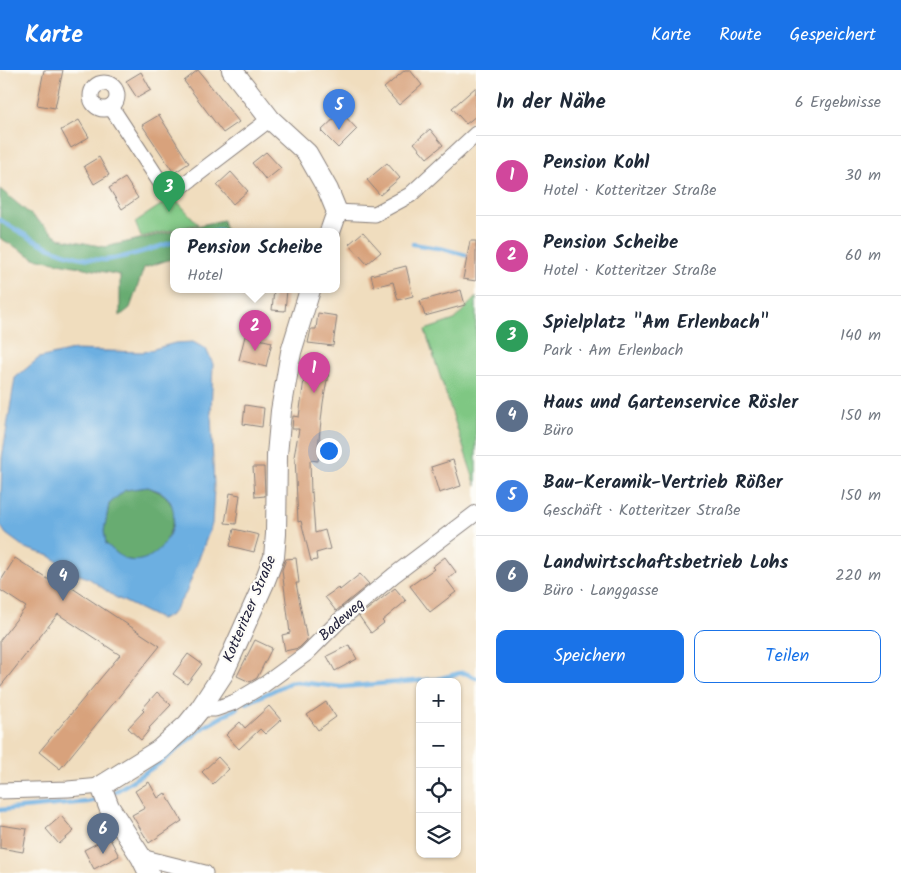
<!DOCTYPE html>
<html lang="de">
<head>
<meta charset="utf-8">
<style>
  :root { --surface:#fff; --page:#f2f2f3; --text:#1f2937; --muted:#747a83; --line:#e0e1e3; --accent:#1a73e8 }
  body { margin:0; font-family:Kalam,sans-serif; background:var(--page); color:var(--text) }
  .controls { position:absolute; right:15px; bottom:15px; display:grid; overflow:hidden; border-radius:10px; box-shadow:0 1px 4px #0004 }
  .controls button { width:45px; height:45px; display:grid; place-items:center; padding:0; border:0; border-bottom:1px solid var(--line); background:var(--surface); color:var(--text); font:25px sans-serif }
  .you { position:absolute; left:328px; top:380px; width:18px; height:18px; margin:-12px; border:4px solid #fff; border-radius:50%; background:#1a73e8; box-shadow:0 0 0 8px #1a73e833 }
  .badge { display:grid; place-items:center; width:32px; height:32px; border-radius:50%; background:var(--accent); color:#fff; font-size:16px; font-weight:700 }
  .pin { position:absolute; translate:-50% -41px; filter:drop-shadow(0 1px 2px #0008) }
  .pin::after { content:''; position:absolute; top:26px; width:18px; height:15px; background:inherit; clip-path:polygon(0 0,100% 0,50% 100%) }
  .popup { position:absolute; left:170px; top:158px; width:170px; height:65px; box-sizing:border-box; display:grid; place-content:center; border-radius:10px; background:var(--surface); filter:drop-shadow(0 1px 4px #0005); font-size:16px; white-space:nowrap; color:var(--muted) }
  .popup b { font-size:19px; color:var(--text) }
  .popup::after { content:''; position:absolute; left:50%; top:100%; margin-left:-10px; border:10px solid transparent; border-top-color:var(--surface) }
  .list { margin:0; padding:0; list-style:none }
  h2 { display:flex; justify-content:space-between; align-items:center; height:65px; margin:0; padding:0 20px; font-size:21px }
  h2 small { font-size:16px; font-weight:400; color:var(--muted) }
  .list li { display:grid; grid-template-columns:32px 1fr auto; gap:15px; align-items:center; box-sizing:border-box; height:80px; padding:0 20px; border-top:1px solid var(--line) }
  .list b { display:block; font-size:19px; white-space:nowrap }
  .list p { margin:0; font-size:16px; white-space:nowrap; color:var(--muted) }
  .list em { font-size:16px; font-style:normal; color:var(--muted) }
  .actions { display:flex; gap:10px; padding:15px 20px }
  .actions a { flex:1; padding:11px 0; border:1px solid var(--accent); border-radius:10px; text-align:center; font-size:18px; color:var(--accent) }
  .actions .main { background:var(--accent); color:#fff }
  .icon { flex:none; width:28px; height:28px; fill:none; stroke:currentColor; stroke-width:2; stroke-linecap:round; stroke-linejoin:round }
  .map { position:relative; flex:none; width:476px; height:803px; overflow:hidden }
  header { display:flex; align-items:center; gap:30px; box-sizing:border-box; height:70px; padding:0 25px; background:var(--accent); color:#fff }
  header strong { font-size:24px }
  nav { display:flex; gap:28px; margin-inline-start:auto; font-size:18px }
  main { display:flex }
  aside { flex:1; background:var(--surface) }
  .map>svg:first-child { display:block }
  .green { fill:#7fc783; stroke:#50745f }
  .forest { fill:#67ac71; stroke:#446756 }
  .water { fill:#6cafe1; stroke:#47688e; fill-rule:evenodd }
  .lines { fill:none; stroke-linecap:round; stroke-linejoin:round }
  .stream { stroke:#6cafe1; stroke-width:4.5 }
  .building { fill:#d8a27b }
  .minor-casing { stroke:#89807c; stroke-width:17 }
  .tertiary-casing { stroke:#89807c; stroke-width:22 }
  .minor { stroke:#fff; stroke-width:15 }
  .tertiary { stroke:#fff; stroke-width:20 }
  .labels { text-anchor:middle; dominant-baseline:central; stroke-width:4.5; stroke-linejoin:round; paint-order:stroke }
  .street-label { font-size:15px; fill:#22223b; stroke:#fdfcf7 }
</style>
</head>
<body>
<header>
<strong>Karte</strong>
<nav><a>Karte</a><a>Route</a><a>Gespeichert</a></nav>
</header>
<main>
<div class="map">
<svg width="476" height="803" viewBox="0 0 476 803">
  <rect width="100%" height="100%" fill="#fdfcf7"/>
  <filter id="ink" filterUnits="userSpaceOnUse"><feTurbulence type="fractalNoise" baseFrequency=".02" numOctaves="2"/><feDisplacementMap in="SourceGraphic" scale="10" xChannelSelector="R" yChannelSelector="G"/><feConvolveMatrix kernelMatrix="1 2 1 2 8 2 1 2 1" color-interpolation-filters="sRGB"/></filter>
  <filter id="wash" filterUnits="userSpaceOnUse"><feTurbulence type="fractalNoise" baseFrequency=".0096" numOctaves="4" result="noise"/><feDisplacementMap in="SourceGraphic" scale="20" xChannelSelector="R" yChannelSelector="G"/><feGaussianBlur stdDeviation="1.12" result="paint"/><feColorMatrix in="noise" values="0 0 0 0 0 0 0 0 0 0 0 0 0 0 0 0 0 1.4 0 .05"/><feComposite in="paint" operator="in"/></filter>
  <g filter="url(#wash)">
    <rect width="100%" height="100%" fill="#f0ddbe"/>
    <g class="green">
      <path d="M167,131h10l21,23 -57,13 -6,-15z"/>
      <path d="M476,227v189l-51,-156 29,-10z"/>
    </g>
    <g class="forest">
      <path d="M0,119l59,49 46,9 118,-27 3,12h-52v26l-30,10 -14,40 -10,8v-41l-86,-17 -34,-20z"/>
      <path d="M148,417l17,8 10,15c-4,26 -15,55 -47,50 -7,-1 -16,-11 -22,-16l-2,-13 5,-27 16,-14z"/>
    </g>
    <path class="water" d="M193,272l13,7 7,15 -2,49 3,75 -2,36 -26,69 -15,22 -11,4 -45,-22 -25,-18 -20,-8 -20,-15 -25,-8 -19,-14 -6,-9 2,-67 13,-80 24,-20 34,-8 70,2 32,-9zM148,417c5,2 13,4 17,8 23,21 -4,72 -37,65 -7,-2 -16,-11 -22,-16l-2,-13 5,-27 16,-14z"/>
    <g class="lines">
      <g class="stream">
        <path d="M0,150c31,19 64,40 103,40 20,-1 50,-12 71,-18"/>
        <path d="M211,162l10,-2"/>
        <path d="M413,174l30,5 30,8"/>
        <path d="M247,633l42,-20 8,-1 44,5 97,-8 22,-6h5l11,5"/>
        <path d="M110,725l50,-32 46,-37 31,-18"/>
        <path d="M0,740l88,-8 12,-3"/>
      </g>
    </g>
    <g id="blocks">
      <g class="building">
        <path d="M44,0h19l-8,38 -18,-3z"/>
        <path d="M198,0l41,52 -16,11 -39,-52z"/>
        <path d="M405,0h5l12,15 -23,20 -15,-17z"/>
        <path d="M141,2l10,18 -14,8 -11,-17z"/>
        <path d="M476,17v29l-10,8 -14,-16z"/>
        <path d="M341,42l16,17 -19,19 -17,-17z"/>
        <path d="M159,45l30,48 -15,10 -32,-48z"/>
        <path d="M79,50l10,17 -18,11 -10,-18z"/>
        <path d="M430,59l13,16 -16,13 -13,-15z"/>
        <path d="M266,82l15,16 -15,12 -14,-17z"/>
        <path d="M99,87l10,18 -15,9 -10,-18z"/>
        <path d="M387,93l13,15 -20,17 -13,-15z"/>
        <path d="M231,102l17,19 -15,13 -16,-19z"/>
        <path d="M125,108l13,20 -16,11 -13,-21z"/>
        <path d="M363,162l18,20 -14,12 -18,-20z"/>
        <path d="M470,171h6v40l-13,-2z"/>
        <path d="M406,196l7,30 -15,4 -5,-18 -19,5 -3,-12z"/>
        <path d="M274,220h13l-2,21 -13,-1z"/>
        <path d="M461,220l4,15 -40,11 -5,-15z"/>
        <path d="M318,243l19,3 -4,30 -25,-3 3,-14h5z"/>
        <path d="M245,266l27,6 -6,25 -27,-7z"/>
        <path d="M306,294l23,2 -1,15 -1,-1 -4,23 -5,45h2l-2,13 -8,-1 1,33 1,-1 3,41 10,-3 5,19 -14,4 1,7 -6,1 -10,-40 -3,1 -3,-65h-1l5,-28h-7l1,-13 6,1z"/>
        <path d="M245,335l19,3 -2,19 -19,-3z"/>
        <path d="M453,390l8,26 -22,7 -8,-26z"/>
        <path d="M253,397h11l1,29 -10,1z"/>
        <path d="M230,423l10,2 -4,29 -11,-1z"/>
        <path d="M234,459l25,6 -5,17 -24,-6z"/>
        <path d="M445,487l11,15 -9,8 9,12 -26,20 -20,-26 24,-17 -2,-2z"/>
        <path d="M15,488l39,25 3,-5 103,68 -100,123 -21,-17 81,-97 -62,-41 -58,73v-47l26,-33 -26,-17v-8z"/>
        <path d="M296,488l3,25h-3l11,57 -8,8 -14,3 -3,-16 8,-2 -8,-63 4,-11z"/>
        <path d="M360,504l9,10 -33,27 -11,-14 13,-9 2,2z"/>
        <path d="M395,518l11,13 -24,20 2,2 -13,10 -12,-17z"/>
        <path d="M255,570l17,8 -15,30 -7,4 -13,-6z"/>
        <path d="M349,575l8,14 -22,12 -8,-15z"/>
        <path d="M188,584l14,10 -15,20 -14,-10z"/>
        <path d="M157,622l14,13 -22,23 1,1 -9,11 -13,-12 16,-17 -2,-2z"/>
        <path d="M326,632l10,15 -18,13 -11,-15z"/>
        <path d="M269,636l12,14 -16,14 -5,-5 -21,20 -13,-14 14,-13 5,6z"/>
        <path d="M218,687l11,12 -16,15 -11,-12z"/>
        <path d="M149,712l9,16 7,-5 17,28 -33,22 -17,-28 13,-7 -10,-17z"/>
        <path d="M61,746l13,15 -15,13 -13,-15z"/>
        <path d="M0,755l27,4 -4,23 -23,-4z"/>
        <path d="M109,767l10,19 -25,13 -10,-19z"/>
      </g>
    </g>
  </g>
  <g filter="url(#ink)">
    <use href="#blocks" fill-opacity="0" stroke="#89807c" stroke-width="1"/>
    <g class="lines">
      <g class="minor-casing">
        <g id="minor">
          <circle cx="104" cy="26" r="13"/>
          <path d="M111,37l51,78 16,4 92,-70"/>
          <path d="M337,142l38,2 35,-19 66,-61"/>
          <path d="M200,639h15l20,-7 30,-18 41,-30 34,-34 54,-45 82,-62"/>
          <path d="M0,721l68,-2 33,-3"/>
          <path d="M141,787l64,16"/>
        </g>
      </g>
      <g class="tertiary-casing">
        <g id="tertiary">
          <path d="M232,0l38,49 37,34 21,37 9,22 -7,20"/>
          <path d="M149,803l-8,-16 -32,-50 -8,-21 58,-36 28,-25 13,-16 23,-35 41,-91 10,-26 2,-23 1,-79 4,-44 10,-59 19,-62"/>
        </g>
      </g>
      <use href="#minor" class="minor"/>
      <use href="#tertiary" class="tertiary"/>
    </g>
  </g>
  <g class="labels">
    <g class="street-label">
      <text transform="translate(250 539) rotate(-67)">Kotteritzer Straße</text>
      <text transform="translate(342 550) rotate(-42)">Badeweg</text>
    </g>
  </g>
</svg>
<div class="controls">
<button>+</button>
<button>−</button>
<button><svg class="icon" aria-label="locate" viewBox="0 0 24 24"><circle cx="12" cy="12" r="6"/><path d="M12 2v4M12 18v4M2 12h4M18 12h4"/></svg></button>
<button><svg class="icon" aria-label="layers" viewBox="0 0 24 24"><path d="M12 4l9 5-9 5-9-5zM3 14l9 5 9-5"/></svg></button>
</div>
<div class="you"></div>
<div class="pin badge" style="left:314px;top:323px;background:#d1479c">1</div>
<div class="pin badge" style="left:255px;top:281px;background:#d1479c">2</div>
<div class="popup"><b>Pension Scheibe</b>Hotel</div>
<div class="pin badge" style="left:169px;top:142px;background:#2e9e5b">3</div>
<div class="pin badge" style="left:63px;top:531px;background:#5c6f8a">4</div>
<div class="pin badge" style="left:339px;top:60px;background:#3f7fe0">5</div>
<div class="pin badge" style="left:103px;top:784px;background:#5c6f8a">6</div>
</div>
<aside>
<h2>In der Nähe<small>6 Ergebnisse</small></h2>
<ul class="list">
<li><span class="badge" style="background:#d1479c">1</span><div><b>Pension Kohl</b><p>Hotel · Kotteritzer Straße</p></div><em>30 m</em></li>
<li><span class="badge" style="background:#d1479c">2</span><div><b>Pension Scheibe</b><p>Hotel · Kotteritzer Straße</p></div><em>60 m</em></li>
<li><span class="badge" style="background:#2e9e5b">3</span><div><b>Spielplatz &quot;Am Erlenbach&quot;</b><p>Park · Am Erlenbach</p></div><em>140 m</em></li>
<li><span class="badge" style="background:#5c6f8a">4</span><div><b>Haus und Gartenservice Rösler</b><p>Büro</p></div><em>150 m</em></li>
<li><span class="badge" style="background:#3f7fe0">5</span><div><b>Bau-Keramik-Vertrieb Rößer</b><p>Geschäft · Kotteritzer Straße</p></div><em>150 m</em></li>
<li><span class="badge" style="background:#5c6f8a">6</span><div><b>Landwirtschaftsbetrieb Lohs</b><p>Büro · Langgasse</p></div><em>220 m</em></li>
</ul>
<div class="actions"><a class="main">Speichern</a><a>Teilen</a></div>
</aside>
</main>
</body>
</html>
